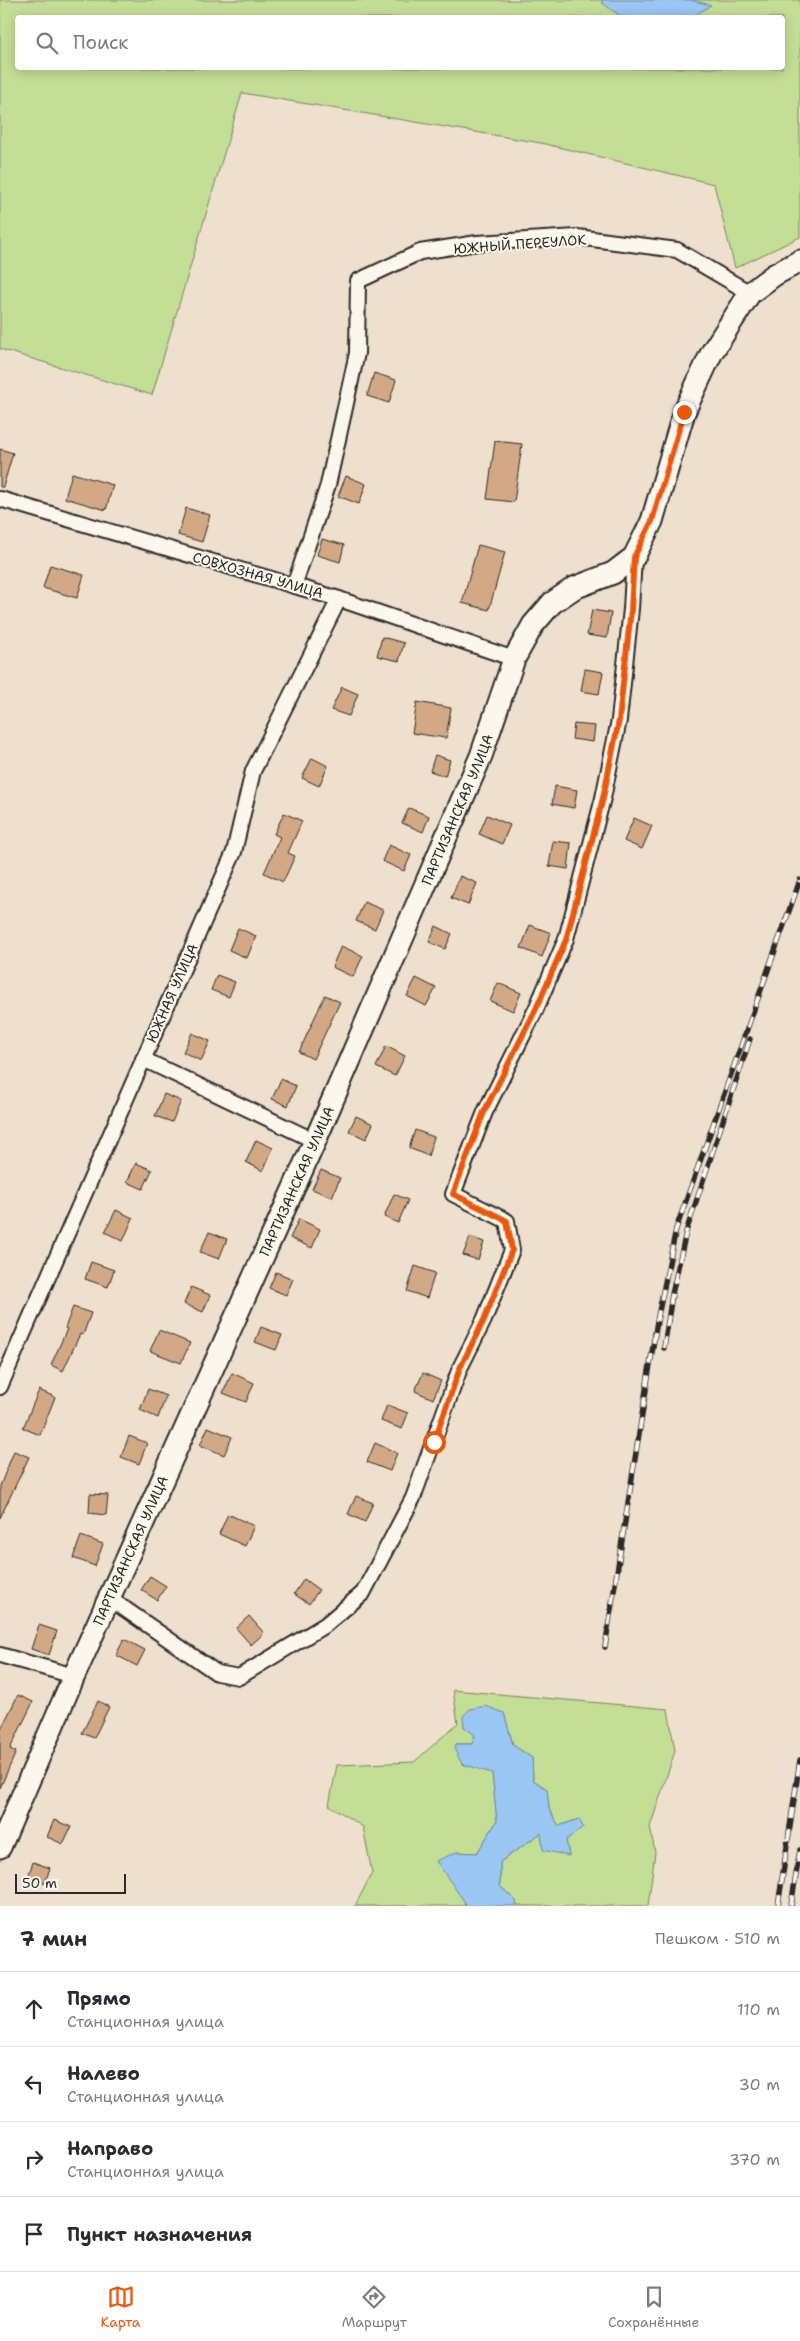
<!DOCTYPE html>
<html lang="ru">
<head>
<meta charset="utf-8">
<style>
  :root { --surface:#fff; --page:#f2f2f3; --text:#2b2b33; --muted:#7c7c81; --line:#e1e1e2; --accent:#ea580c }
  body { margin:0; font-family:"Shantell Sans",sans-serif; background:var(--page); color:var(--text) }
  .scale { position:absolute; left:15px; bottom:12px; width:111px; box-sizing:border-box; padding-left:5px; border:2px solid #2b2b2b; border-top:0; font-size:14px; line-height:18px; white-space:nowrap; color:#2b2b2b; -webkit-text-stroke:4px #fbf7ec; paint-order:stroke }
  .stop { position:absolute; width:15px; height:15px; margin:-11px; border:4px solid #ea580c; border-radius:50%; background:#fff }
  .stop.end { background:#ea580c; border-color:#fff; box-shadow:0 1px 5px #0008 }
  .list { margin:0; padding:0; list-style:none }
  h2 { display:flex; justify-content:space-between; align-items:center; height:65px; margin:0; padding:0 20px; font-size:21px }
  h2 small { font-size:16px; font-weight:400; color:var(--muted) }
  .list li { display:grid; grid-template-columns:32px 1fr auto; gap:15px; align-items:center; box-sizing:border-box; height:75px; padding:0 20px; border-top:1px solid var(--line) }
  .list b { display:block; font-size:19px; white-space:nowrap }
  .list p { margin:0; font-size:16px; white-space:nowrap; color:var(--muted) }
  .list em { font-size:16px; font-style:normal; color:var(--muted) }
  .icon { flex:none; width:28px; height:28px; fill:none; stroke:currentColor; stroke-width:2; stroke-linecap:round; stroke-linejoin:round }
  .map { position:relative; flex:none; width:800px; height:1906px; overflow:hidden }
  .search { position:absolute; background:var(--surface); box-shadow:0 2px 12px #0003; left:15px; right:15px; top:15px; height:55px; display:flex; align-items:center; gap:12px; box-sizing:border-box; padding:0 18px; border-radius:5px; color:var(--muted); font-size:19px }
  .sheet { height:365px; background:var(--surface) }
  nav { display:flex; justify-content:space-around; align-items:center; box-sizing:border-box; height:70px; border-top:1px solid var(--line); background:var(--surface); font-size:14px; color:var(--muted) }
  nav a { display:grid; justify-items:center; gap:2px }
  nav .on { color:var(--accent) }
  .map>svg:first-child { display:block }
  .green { fill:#c3de95; stroke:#778460; fill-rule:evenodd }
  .water { fill:#99c6f3; stroke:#6d88a3 }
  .building { fill:#d3a884; stroke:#2b2b2b }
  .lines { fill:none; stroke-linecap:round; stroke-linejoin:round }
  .minor-casing { stroke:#2b2b2b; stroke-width:18 }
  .primary-casing { stroke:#2b2b2b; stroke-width:25 }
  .minor { stroke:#fbf7ec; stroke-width:14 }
  .primary { stroke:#fbf7ec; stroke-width:21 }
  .rail-casing { stroke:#2b2b2b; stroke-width:5.5 }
  .rail { stroke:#fbf7ec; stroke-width:4; stroke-dasharray:11; stroke-linecap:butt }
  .route { stroke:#ea580c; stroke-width:6 }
  .labels { text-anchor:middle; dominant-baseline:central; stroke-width:4; stroke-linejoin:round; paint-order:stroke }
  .street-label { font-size:14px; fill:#2b2b2b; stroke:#fbf7ec }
</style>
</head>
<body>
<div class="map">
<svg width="800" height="1906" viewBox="0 0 800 1906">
  <rect width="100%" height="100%" fill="#efdfcd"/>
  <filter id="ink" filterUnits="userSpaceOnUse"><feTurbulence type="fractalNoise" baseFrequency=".02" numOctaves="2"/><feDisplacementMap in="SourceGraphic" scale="10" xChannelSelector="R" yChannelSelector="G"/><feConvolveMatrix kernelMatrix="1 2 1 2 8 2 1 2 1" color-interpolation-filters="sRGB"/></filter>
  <g filter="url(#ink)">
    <g class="green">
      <path d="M0,0h800v237l-65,31 -21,-84 -173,-41 -299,-50 -90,302 -152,-46zM18,18h764v50h-764z"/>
      <path d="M453,1690l215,19 7,42 -25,76 5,25 -7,54h-131l-1,-5 -16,-15v-24l41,-29 28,22 -3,-15 13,-21 -20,7 -10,-17 -2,-20 -14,-9 -1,-22 -19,-13 -9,-32 -29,21 -3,10h-16l6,20 30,8 5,49 -20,32 -20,-1 8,54h-110l17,-33 -9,-46 -34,-22 8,-40 77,-3 44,-39z"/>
    </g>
    <g class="water">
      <path d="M602,0h88l21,5 -18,12 -70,1 -21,-15z"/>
      <path d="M486,1706l18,7 9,32 19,13 1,22 14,9 2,20 10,17 20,-7 4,8 -17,13 3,16 -26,-6 -2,-17 -41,29v24l16,15 1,5h-52l1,-2 -30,-43 21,-9 20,1 20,-32 -5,-48 -30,-9 -7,-14 1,-6h16l3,-9 -11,-8 -1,-11 7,-7z"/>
    </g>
    <g class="building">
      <path d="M374,373l22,7 -7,23 -22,-7z"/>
      <path d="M495,441l27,3 -8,58 -27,-3z"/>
      <path d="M0,449l13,4 -10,34h-3z"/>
      <path d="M72,473l41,12 -7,25 -41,-12z"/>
      <path d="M346,476l20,8 -7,20 -21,-8z"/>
      <path d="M186,508l24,7 -8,27 -24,-7z"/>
      <path d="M322,539l22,6 -4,17 -23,-7z"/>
      <path d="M478,545l27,7 -16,58 -27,-7z"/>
      <path d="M50,565l34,10 -7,23 -34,-10z"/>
      <path d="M592,610l19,3 -4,25 -20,-3z"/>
      <path d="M382,637l22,6 -5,18 -22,-5z"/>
      <path d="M585,669l18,3 -4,22 -18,-3z"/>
      <path d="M342,687l16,7 -9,22 -18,-6z"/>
      <path d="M417,702l34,6 -5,30 -34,-5z"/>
      <path d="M574,724l21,2 -2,16 -21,-3z"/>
      <path d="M435,755l15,5 -5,16 -15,-5z"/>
      <path d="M312,758l16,8 -9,20 -17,-8z"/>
      <path d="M555,786l22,4 -3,18 -22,-4z"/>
      <path d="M409,808l20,8 -6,16 -21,-9z"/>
      <path d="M284,813l18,8 -14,32 7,3 -12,26 -19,-9 16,-36 -6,-3z"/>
      <path d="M487,815l23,10 -8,19 -23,-10z"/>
      <path d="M634,818l18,8 -10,23 -18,-8z"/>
      <path d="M553,841l18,2 -3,26 -19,-3z"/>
      <path d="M389,845l22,10 -7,16 -22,-10z"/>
      <path d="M460,876l17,7 -9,22 -17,-7z"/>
      <path d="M364,902l19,8 -8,19 -19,-8z"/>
      <path d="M530,925l21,8 -9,24 -21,-9z"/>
      <path d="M436,926l16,8 -7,15 -16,-7z"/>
      <path d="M238,928l18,8 -9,22 -18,-8z"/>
      <path d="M341,946l22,10 -10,21 -21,-10z"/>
      <path d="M217,975l18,7 -6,15 -18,-7z"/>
      <path d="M416,978l20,10 -10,18 -19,-10z"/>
      <path d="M498,983l23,10 -8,18 -23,-10z"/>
      <path d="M325,995l15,7 -27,57 -14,-7z"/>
      <path d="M192,1033l18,8 -9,20 -18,-9z"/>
      <path d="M386,1046l19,10 -10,20 -19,-9z"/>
      <path d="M281,1079l15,7 -8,20 -16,-7z"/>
      <path d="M164,1094l17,7 -9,21 -17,-6z"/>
      <path d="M356,1116l17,8 -7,15 -17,-8z"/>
      <path d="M415,1130l19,7 -6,19 -19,-8z"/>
      <path d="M256,1140l17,8 -10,23 -17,-9z"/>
      <path d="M136,1163l16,7 -9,19 -16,-7z"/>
      <path d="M321,1170l19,8 -8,19 -20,-8z"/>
      <path d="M394,1194l14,6 -10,23 -14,-6z"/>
      <path d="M116,1210l17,8 -10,23 -18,-9z"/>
      <path d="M299,1219l21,10 -8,19 -22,-10z"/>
      <path d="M209,1232l18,7 -8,20 -19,-7z"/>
      <path d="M470,1237l14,5 -6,18 -15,-5z"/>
      <path d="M91,1262l23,8 -6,17 -23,-8z"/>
      <path d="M415,1266l20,7 -8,25 -20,-7z"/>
      <path d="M276,1272l17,7 -7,16 -17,-7z"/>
      <path d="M191,1287l19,8 -7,17 -19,-8z"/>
      <path d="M73,1307l18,6 -8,22 -3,-1 -17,37 -12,-6 16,-36 -2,-1z"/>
      <path d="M261,1327l21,8 -6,15 -21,-8z"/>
      <path d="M159,1330l31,13 -9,20 -31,-12z"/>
      <path d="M232,1373l22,10 -8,19 -23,-9z"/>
      <path d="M423,1373l18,8 -8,18 -18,-8z"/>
      <path d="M148,1389l18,7 -8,22 -18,-8z"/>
      <path d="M39,1390l16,7 -15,38 -17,-7z"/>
      <path d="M387,1405l21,8 -6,16 -21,-8z"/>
      <path d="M208,1427l24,10 -8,18 -24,-10z"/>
      <path d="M129,1436l18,7 -8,21 -18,-7z"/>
      <path d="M375,1443l22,10 -7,18 -23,-9z"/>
      <path d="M14,1451l15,6 -29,61v-32z"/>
      <path d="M90,1494l18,1 -2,20 -17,-2z"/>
      <path d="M356,1496l17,7 -8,19 -17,-8z"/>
      <path d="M228,1514l26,12 -9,20 -26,-12z"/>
      <path d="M81,1536l22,8 -8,22 -22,-8z"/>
      <path d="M150,1576l16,10 -9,14 -16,-10z"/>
      <path d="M304,1579l15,11 -10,14 -15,-10z"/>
      <path d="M249,1616l15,17 -13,12 -15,-17z"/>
      <path d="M39,1625l18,6 -8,24 -18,-6z"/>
      <path d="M124,1639l21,11 -8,16 -21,-11z"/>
      <path d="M18,1695l15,7 -23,47 6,3 -16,36v-57z"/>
      <path d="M98,1701l11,6 -15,31 -12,-5z"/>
      <path d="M54,1820l17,7 -8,17 -16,-7z"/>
      <path d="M33,1862l17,6 -5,15 -17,-6z"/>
    </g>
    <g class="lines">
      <g class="minor-casing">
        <g id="minor">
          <path d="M0,499l339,100 175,60"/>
          <path d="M294,586l34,-101 29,-132 1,-72 62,-29 57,-9 100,-6 100,13 73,43"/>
          <path d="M143,1059l172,82"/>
          <path d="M0,1387l234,-535 19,-81 86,-172"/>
          <path d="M109,1598l108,75 22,4 86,-52 38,-32 50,-95 47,-130 24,-48 28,-70 -5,-29 -54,-27 32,-82 51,-103 30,-70 37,-141 16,-78 12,-111 3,-52"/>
          <path d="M0,1655l74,21"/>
        </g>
      </g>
      <g class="primary-casing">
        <g id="primary">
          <path id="s1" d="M0,1847l74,-171 241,-535 84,-195 82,-190 33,-97 19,-34 19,-22 22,-15 39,-15 21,-16 18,-36 32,-109 28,-60 38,-59 24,-18 26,-14"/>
        </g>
      </g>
      <use href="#minor" class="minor"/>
      <use href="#primary" class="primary"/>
      <g class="rail-casing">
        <g id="rail">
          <path d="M664,1348l8,-54 14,-62 64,-193"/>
          <path d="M605,1647l52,-326 19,-92 124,-349"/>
          <path d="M778,1906l22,-146"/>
          <path d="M791,1906l9,-56"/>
        </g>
      </g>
      <use href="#rail" class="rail"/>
    </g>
  </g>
  <g class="lines" filter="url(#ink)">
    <path class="route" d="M434,1442l26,-74 24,-48 28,-70 -5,-29 -54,-27 31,-82 52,-103 30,-69 37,-142 16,-78 12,-110 3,-53 18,-36 32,-109"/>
  </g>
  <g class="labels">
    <g class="street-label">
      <text transform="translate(520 244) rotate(-4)">ЮЖНЫЙ ПЕРЕУЛОК</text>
      <text transform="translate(258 575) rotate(16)">СОВХОЗНАЯ УЛИЦА</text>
      <text stroke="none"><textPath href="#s1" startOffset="1134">ПАРТИЗАНСКАЯ УЛИЦА</textPath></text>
      <text transform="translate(172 993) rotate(-66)">ЮЖНАЯ УЛИЦА</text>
      <text stroke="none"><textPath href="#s1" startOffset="729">ПАРТИЗАНСКАЯ УЛИЦА</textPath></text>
      <text stroke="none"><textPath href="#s1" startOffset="324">ПАРТИЗАНСКАЯ УЛИЦА</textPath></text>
    </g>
  </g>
</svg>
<div class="scale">50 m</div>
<div class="stop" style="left:434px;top:1442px"></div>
<div class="stop end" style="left:684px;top:412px"></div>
<div class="search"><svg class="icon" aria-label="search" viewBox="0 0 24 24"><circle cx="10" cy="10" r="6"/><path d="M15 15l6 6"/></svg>Поиск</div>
</div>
<section class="sheet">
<h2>7 мин<small>Пешком · 510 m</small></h2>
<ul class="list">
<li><svg class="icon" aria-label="ahead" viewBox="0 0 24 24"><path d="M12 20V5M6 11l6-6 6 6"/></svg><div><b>Прямо</b><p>Станционная улица</p></div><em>110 m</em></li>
<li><svg class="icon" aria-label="left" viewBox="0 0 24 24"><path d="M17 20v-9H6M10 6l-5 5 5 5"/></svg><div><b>Налево</b><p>Станционная улица</p></div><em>30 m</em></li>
<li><svg class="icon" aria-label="right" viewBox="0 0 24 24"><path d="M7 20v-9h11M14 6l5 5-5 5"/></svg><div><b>Направо</b><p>Станционная улица</p></div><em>370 m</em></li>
<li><svg class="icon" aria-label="arrive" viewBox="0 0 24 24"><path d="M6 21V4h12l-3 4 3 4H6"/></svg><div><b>Пункт назначения</b></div></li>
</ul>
</section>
<nav>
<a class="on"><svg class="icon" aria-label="map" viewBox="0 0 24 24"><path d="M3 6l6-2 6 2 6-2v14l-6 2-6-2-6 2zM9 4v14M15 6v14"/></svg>Карта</a>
<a><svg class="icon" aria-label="directions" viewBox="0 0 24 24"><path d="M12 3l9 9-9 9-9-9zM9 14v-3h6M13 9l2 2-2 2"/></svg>Маршрут</a>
<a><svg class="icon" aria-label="saved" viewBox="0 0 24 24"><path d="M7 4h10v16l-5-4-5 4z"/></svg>Сохранённые</a>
</nav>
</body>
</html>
